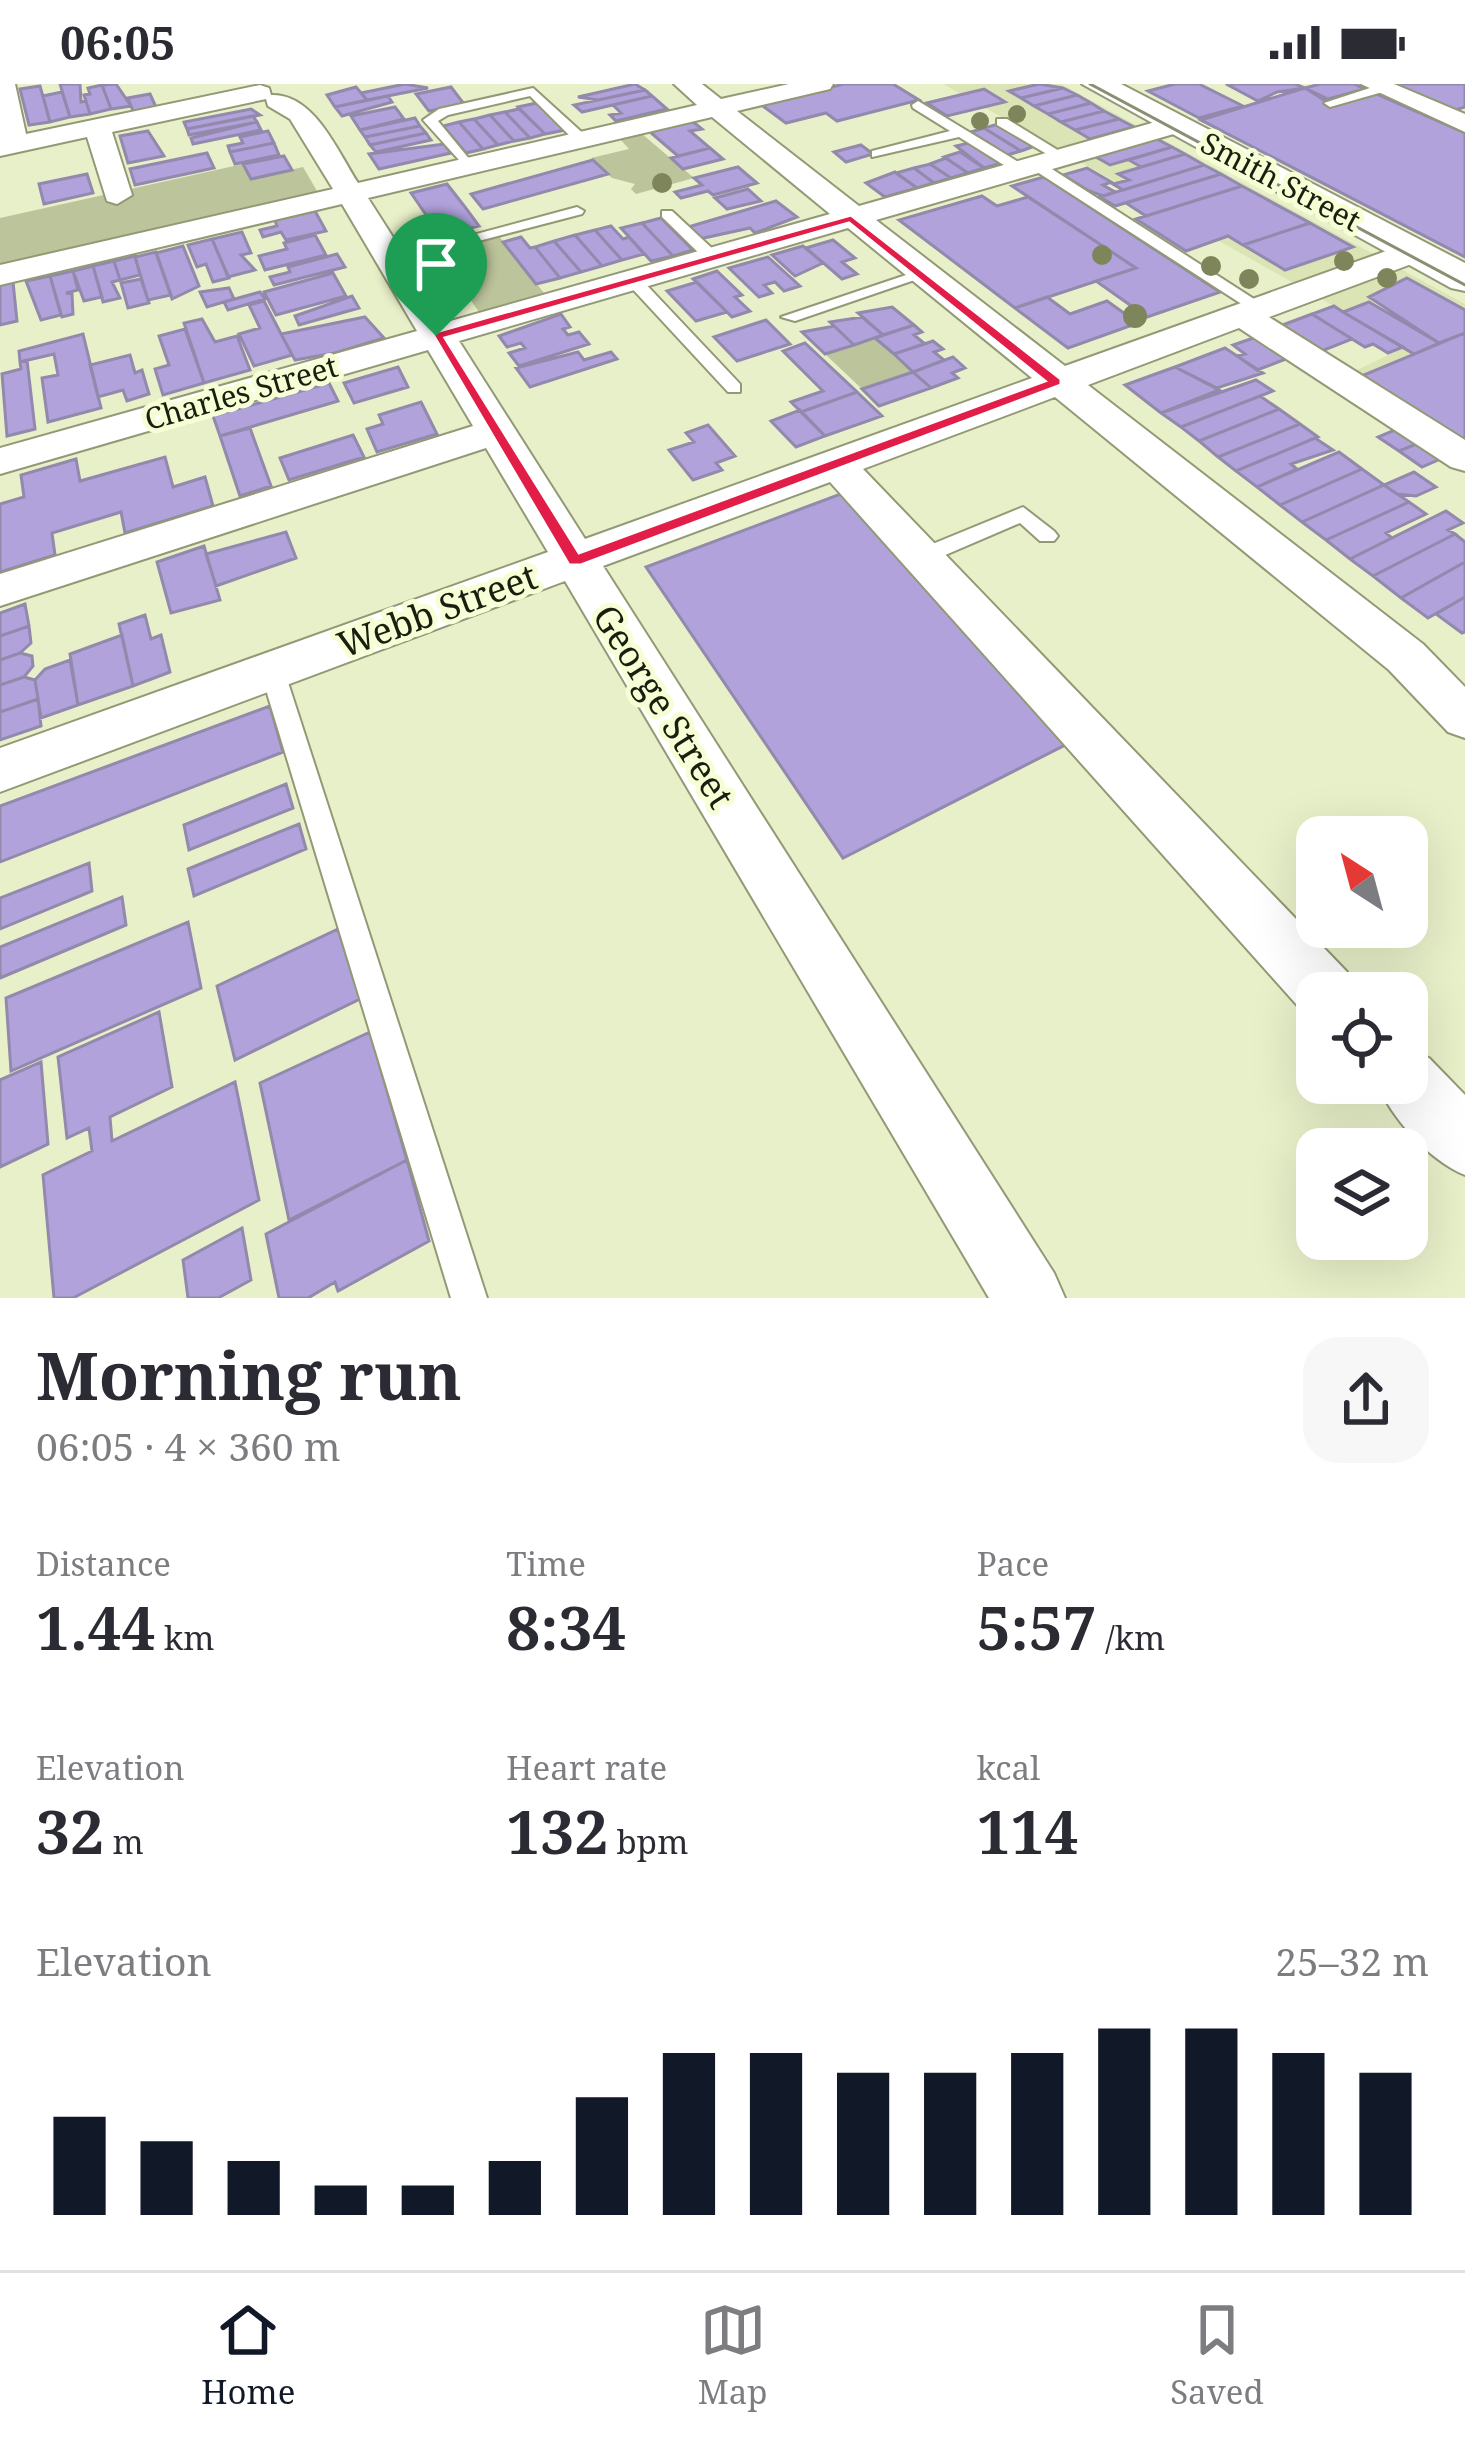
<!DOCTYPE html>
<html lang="en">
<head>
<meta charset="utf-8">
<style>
	body { margin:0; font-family:"Noto Serif",serif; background:#f7f7f7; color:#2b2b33; height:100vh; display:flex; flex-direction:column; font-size:45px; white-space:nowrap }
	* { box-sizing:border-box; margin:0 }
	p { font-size:39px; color:#7c7c81 }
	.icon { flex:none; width:66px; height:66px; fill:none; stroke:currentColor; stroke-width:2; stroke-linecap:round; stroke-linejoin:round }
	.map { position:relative; height:1214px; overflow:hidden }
	.sheet { display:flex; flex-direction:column; background:#fff; flex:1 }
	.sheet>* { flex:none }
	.needle { width:78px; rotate:324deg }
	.fabs { position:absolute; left:1296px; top:732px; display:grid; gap:24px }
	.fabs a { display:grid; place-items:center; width:132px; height:132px; border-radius:24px; background:#fff; box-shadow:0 12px 48px #0002; font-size:60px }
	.pin { position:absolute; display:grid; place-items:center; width:102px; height:102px; color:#fff; margin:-123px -51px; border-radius:50% 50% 50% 0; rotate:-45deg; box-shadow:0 0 12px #0007 }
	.pin .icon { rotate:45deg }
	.round { display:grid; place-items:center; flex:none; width:126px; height:126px; border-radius:36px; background:#f7f7f7 }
	.head { display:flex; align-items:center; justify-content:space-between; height:204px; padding:0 36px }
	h1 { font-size:66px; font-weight:700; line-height:90px }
	.metrics { display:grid; grid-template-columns:repeat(3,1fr); gap:18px; height:204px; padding:12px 36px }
	.metrics div { display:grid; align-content:center }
	.metrics b { font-size:60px; font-weight:700 }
	.metrics small { font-size:33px; font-weight:400 }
	.metrics p { font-size:33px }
	.chart { height:336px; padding:24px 36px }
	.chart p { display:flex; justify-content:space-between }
	.chart svg { width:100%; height:216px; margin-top:12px; stroke:#111827; stroke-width:6 }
	.status { display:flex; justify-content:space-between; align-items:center; height:84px; padding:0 60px; background:#fff; direction:ltr }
	.status svg { height:33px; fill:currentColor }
	.tabs { display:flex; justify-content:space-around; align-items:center; height:168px; border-top:3px solid #e1e1e2; background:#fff; font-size:33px; color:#7c7c81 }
	.tabs a { display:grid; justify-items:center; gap:6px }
	.tabs .current { color:#111827 }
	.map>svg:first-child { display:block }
	.built { fill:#dbe4b5 }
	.green { fill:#bcc49b }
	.building { fill:#b1a2dc; stroke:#9289ac; stroke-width:3 }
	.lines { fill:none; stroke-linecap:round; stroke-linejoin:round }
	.service-casing { stroke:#939975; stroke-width:4 }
	.minor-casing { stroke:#939975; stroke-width:4 }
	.tertiary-casing { stroke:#939975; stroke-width:4 }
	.service { fill:#fff; fill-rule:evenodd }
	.minor { fill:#fff; fill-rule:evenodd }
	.tertiary { fill:#fff; fill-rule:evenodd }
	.tram { stroke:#8a8f73; stroke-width:3 }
	.tree { fill:#7f855a }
	.route { fill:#e11d48; stroke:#fff; stroke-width:3; fill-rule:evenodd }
	.labels { text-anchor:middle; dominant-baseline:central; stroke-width:10; stroke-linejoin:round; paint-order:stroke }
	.far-street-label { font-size:30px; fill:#1b1e0f; stroke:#f6fed6 }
	.street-label { font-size:36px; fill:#1b1e0f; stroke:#f6fed6 }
</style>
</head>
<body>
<div class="status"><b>06:05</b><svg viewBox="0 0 49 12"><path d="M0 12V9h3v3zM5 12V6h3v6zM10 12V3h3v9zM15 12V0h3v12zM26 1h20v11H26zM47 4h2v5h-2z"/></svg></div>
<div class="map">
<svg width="1465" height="1214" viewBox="0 0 1465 1214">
	<rect width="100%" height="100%" fill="#e8f0c9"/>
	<!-- built -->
	<path class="built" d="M943,0H1061L1465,220V365L1348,290L1406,263Z"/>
	<!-- green -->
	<path class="green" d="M642,50L694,94L636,110L631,105L635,100L612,94L591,74L629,65L620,55Z
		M243,80L251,95L303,83L317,107L0,181V134Z
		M499,152L544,209L479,228L437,168Z
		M875,254L913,288L862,305L825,270Z"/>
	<!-- building -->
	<path class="building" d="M60,0H80L81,18L86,17L90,30L70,33Z
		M116,0L131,22L111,25L102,1Z
		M405,0L428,4L367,16L361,9Z
		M635,0L645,6L598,16L578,13Z
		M844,0H893L919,16L837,37L826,29L786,39L760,20Z
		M1039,0L1063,4L1021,14L1009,7Z
		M1175,0H1199L1243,22L1199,34L1148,7Z
		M1226,0H1295L1305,4L1277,8L1258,17Z
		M1320,0H1354L1365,5L1328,15L1305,4Z
		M1390,0H1465V23L1452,27Z
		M102,1L111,25L90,30L84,11L90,10L88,4Z
		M40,2L50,38L29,41L20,5Z
		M356,3L367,16L335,23L327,11Z
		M451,3L464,20L429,27L416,10Z
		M1063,4L1077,11L1034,22L1021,14Z
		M1305,4L1332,21L1374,9L1465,49V173L1201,36Z
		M984,5L1005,18L947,32L927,19Z
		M645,6L652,12L582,28L574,21Z
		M62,8L70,33L50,38L43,12Z
		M150,10L156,23L133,27L128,14Z
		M1077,11L1091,19L1048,30L1034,22Z
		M388,12L392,18L342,32L335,23Z
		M652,12L667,25L616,37L610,31L621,29L613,21Z
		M537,19L565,46L545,50L518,23Z
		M1091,19L1104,27L1061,38L1048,30Z
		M395,23L404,35L360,46L351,32Z
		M251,25L260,31L187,45L184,38Z
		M519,25L545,50L530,54L505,28Z
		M1104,27L1119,35L1075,46L1061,38Z
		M505,28L530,54L514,57L490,31Z
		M490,31L514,57L498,61L474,35Z
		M253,32L257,38L189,51L187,45Z
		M415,34L420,42L365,53L360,46Z
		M474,35L498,61L483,65L459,38Z
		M1119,35L1134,43L1090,55L1075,46Z
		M692,37L702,45L690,47L710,64L678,72L650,48Z
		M257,38L261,46L193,60L191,54Z
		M459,38L483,65L466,69L443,42Z
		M998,40L1035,62L1021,67L984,44Z
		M420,42L426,49L370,61L365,53Z
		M984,44L1021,67L1007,71L971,48Z
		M148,47L164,72L128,79L120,52Z
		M268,47L274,59L230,68L228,62L243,59L240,53Z
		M426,49L431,56L376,68L370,61Z
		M1155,54L1172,63L1110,81L1094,72Z
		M274,59L279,71L235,80L230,68Z
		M969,59L1002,79L984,84L956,62Z
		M444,60L451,69L379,85L369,70Z
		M861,61L873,70L846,78L834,68Z
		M1172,63L1185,70L1141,83L1129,76Z
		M710,64L723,75L683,85L671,74Z
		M960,68L984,84L968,89L944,73Z
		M207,69L214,84L135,101L130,85Z
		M1185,70L1204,81L1123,106L1113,100L1129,96L1118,90Z
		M284,72L292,86L251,95L243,80Z
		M946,74L968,89L951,94L930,80Z
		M593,76L608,90L483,125L471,110Z
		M930,80L951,94L934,99L914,84Z
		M1204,81L1221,90L1115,122L1100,113Z
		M738,83L757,99L713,111L708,107L681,114L675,108L702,101L694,94Z
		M914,84L934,99L917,104L896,89Z
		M1087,84L1111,98L1103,101L1115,108L1103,112L1089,107L1063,91Z
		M895,88L917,104L885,113L866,99Z
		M87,90L93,109L44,120L39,100Z
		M1221,90L1242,102L1146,132L1126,119Z
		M1044,93L1220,208L1147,233L1096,197L1136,184L1012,102Z
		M447,100L465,123L479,142L440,151L411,109Z
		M1242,102L1310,139L1243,161L1228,152L1186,167L1136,135Z
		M748,105L761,117L727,125L715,114Z
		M982,112L997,122L1028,113L1136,184L1015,224L899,136Z
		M776,117L797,133L755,149L750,144L699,155L688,143Z
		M315,127L326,147L286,156L281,148L263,153L260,146L277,142L275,136Z
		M661,134L693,166L673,172L642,139Z
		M642,139L673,172L651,177L621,144Z
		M1310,139L1353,163L1285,186L1243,161Z
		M611,142L623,155L629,153L644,170L622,176L595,146Z
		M595,146L622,176L602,182L575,151Z
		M242,148L251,169L241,171L255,186L228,193L212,155Z
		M315,151L326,171L265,186L259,172L287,165L284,159Z
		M575,151L602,182L581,188L554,157Z
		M521,153L530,164L535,163L560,194L536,200L503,158Z
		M212,155L229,194L213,198L206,180L197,183L188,161Z
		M833,156L855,174L842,178L857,190L842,195L806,164Z
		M554,157L581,188L560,194L535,163Z
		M183,162L199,202L172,215L156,169Z
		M803,162L823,179L795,192L772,171Z
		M156,168L171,211L148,216L135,173Z
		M337,170L345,183L274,201L270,193L290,188L288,183Z
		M135,172L140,191L120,196L114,177Z
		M768,173L800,202L784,207L775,198L764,201L772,209L759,213L729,184Z
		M114,177L120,196L112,198L120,214L103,218L93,182Z
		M93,182L102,213L84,217L73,187Z
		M73,187L78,206L66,209L72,210L73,230L62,233L50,192Z
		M717,187L742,211L735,213L750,227L732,233L693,195Z
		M333,189L346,212L276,231L264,208Z
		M50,192L61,231L41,236L26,197Z
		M1407,194L1465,226V249L1439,259L1369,213Z
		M141,195L149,219L128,224L121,199Z
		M13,198L17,237L0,241V201Z
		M697,198L727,228L696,237L667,207Z
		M229,204L234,215L207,223L200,208Z
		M260,208L265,215L228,226L224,218Z
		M352,212L359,224L299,241L295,232Z
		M1047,213L1070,230L1107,217L1138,239L1068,264L1015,224Z
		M264,217L292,271L254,282L239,250L260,244L249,221Z
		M1369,218L1381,225L1439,259L1414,270L1343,228Z
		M1334,222L1343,228L1403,263L1388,269L1373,260L1365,263L1312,230Z
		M892,223L914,241L883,251L858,229Z
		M561,230L570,243L563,245L568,251L579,248L589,260L519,282L509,269L525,264L521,259L507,263L499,252Z
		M1312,230L1352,255L1319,268L1280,242Z
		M365,233L384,254L335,269L295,276L281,250Z
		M862,233L883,251L854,261L830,238Z
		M202,235L215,258L237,252L250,286L204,299L184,239Z
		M766,236L790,260L737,277L714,253Z
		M914,241L922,248L914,251L925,260L894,270L875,254Z
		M834,242L854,261L825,270L802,248Z
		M185,245L204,299L163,311L155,285L169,281L159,252Z
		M1465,249V360L1359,293Z
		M83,250L101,324L48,338L42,294L58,291L54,270L20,278L19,267Z
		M1262,251L1294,272L1257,286L1237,272L1245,270L1233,261Z
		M933,257L943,265L934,268L944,276L913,288L894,270Z
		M805,259L857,308L801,328L791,318L823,307L783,267Z
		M1225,264L1263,289L1217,304L1175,283Z
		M578,268L584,276L611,268L617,275L530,303L516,284Z
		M130,271L135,289L142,286L149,310L127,317L123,306L98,313L90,281Z
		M953,273L965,284L952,289L958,294L931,304L913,288Z
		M27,276L35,345L7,352L2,290L21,285L20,278Z
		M398,283L408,303L354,319L344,299Z
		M1175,283L1219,306L1161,329L1125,301Z
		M913,288L931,304L879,322L862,305Z
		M1256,296L1273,307L1181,343L1161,329Z
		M329,299L338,317L220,352L213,332Z
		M857,308L882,332L825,352L801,328Z
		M1260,312L1279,325L1199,357L1181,343Z
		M421,318L437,350L377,368L367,345L383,340L379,331Z
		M1279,325L1300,340L1218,373L1199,357Z
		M800,326L825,352L796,363L771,337Z
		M1300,340L1318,353L1236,387L1218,373Z
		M708,341L735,372L716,379L722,386L693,396L669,366L694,358L686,349Z
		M1402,343L1424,357L1399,367L1378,353Z
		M250,344L271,402L240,412L220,352Z
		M353,351L364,373L289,396L280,374Z
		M1315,354L1333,366L1291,380L1297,385L1257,403L1236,387Z
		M1424,357L1447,372L1422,383L1399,367Z
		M1339,368L1362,385L1280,421L1257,403Z
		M165,373L173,403L205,393L213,422L125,449L121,428L52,449L55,471L0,488V420L24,413L21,391L76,375L80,397Z
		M1362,385L1384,401L1302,438L1280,421Z
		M1414,388L1436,403L1416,412L1397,410L1384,401Z
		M1384,401L1409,418L1326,456L1302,438Z
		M846,408L1073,657L843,774L646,483Z
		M1409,418L1426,430L1386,449L1392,454L1350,475L1326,456Z
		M1446,427L1463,439L1448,446L1455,450L1373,492L1350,475Z
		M286,448L296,474L216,502L206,470Z
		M1455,450L1465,458V478L1401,514L1373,492Z
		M204,462L220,516L171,529L157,478Z
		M1465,478V513L1428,534L1401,514Z
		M1465,513V548L1462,549L1436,530Z
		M25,520L29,542L0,552V529Z
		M145,531L151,555L161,551L170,588L133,602L119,540Z
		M29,542L31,559L20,569L0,576V552Z
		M122,551L133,602L78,621L70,570Z
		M20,569L32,572L33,582L24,593L0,601V576Z
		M70,576L78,621L41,634L35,596L45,585Z
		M24,593L35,596L38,615L0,628V601Z
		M38,615L41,642L0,656V628Z
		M270,622L283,668L0,778V722Z
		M286,700L293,724L189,766L184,741Z
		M299,740L306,765L194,812L188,785Z
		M89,779L92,807L0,845V814Z
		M122,813L126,841L0,894V863Z
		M188,838L201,904L11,987L6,914Z
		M338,845L360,915L235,976L217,902Z
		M159,928L172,1003L110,1033L112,1057L235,998L259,1116L73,1214H54L43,1091L92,1067L89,1044L67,1054L58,973Z
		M370,948L407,1076L289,1136L260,999Z
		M41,978L48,1060L0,1083V996Z
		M407,1076L429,1157L338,1207L335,1198L308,1214H279L266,1150Z
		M242,1144L251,1196L218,1214H188L183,1176Z"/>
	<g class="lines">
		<defs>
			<path id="service" d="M1382,0L1388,4L1386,7L1330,23L1324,19Z
				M533,4L587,53V59H577L530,12L448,31L438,37L475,82L468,86L423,36L439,25Z
				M918,17L1025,82L1027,85L1015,88L959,53L872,73V67L950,47L913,24L912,21Z
				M997,35H1007L1069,73L1057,76L997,41Z
				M1031,78H1041L1268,224L1254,228L1031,84Z
				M577,123L584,127L582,130L391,180L383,175Z
				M662,127H672L718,170V176H706L662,133Z
				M915,188L929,191L795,237L781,233Z
				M627,193H639L740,300V308H728L627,199Z
				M1023,423L1054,447L1058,452L1054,457H1040L1020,439L929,478H913L910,473L913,468Z
				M272,577L280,579L284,586L487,1214H451L260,586L264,579Z"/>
			<path id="minor" d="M0,0H15L26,50L260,1L269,4L271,11C314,9 338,68 358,99L697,21L674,0H702L721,15L789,0H833L830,5L737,27L859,122L1166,35H1184L1188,41L1184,47L876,136L1065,282L1403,161H1425L1430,168L1425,175L1269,233L1465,356V387L1451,383L1239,244L1088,301L1423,560L1465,603V654L1448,648L1389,586L1055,313L863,385L1347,888L1356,909H1317V935L1305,930L830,398L603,482L1054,1189L1065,1214H989L565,497L0,708V664L548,468L486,364L0,522V490L473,342L428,266L0,390V364L417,247L342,120L0,201V181L333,105L290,35L268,22L266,15L112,48L132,111L117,120L107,117L87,53L0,72ZM712,33L830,130L447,238L368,114ZM848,144L1032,294L585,455L459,257Z
				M1361,0H1394L1465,30V48Z
				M1407,965L1429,974L1465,1011V1091C1429,1076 1392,1035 1377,999H1407Z"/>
			<path id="tertiary" d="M1082,0H1121L1465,179V207L1451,204Z"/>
		</defs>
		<!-- service casing -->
		<use href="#service" class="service-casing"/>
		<!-- minor casing -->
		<use href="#minor" class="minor-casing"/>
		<!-- tertiary casing -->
		<use href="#tertiary" class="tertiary-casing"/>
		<!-- service -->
		<use href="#service" class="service"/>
		<!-- minor -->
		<use href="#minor" class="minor"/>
		<!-- tertiary -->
		<use href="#tertiary" class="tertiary"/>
		<!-- tram -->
		<path class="tram" d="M1090,0L1465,201"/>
	</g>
	<!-- trees -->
	<g class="tree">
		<circle cx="1017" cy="30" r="9"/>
		<circle cx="980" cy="37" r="9"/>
		<circle cx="662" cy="99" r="10"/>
		<circle cx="1102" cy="171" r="10"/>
		<circle cx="1344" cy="177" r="10"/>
		<circle cx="1211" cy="182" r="10"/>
		<circle cx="1387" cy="194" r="10"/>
		<circle cx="1249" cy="195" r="10"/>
		<circle cx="1135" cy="232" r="12"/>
	</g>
	<!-- route -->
	<path class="route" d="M851,131L1061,295V301L581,481H569L432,249ZM849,139L1045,297L579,469L445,254Z"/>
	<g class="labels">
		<!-- far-street labels -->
		<g class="far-street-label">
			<text transform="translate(1281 97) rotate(28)">Smith Street</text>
			<text transform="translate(241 308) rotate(-16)">Charles Street</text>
		</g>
		<!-- street labels -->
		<g class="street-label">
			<text transform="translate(437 526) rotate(-20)">Webb Street</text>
			<text transform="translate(664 622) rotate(58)">George Street</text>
		</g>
	</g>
</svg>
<div class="fabs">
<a><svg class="needle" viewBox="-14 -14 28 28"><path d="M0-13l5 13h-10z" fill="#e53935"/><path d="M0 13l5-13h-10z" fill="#7c7c81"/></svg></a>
<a><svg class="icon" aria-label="locate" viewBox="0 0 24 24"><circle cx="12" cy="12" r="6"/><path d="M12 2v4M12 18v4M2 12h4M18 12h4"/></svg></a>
<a><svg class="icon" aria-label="layers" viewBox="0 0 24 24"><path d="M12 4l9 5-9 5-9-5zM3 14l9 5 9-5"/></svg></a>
</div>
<div class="pin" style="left:436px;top:252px;background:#1e9e55"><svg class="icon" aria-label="arrive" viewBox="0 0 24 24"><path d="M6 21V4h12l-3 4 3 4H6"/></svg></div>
</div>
<section class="sheet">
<div class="head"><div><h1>Morning run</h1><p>06:05 · 4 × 360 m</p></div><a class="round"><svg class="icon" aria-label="share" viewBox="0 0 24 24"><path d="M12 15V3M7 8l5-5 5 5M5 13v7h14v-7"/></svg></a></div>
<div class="metrics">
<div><p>Distance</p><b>1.44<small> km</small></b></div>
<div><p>Time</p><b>8:34</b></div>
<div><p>Pace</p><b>5:57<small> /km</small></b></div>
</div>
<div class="metrics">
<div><p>Elevation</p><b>32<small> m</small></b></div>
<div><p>Heart rate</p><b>132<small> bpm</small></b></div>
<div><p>kcal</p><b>114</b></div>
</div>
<div class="chart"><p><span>Elevation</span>25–32 m</p>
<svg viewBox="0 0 160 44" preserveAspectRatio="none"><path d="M5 44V24M15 44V29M25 44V33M35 44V38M45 44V38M55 44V33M65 44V20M75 44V11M85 44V11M95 44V15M105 44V15M115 44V11M125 44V6M135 44V6M145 44V11M155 44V15"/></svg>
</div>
</section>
<nav class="tabs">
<a class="current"><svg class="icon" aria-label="home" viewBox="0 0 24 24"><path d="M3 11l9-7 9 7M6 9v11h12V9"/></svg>Home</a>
<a><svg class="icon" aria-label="map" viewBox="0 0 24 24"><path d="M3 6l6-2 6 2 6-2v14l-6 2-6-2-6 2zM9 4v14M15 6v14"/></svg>Map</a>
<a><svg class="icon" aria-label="saved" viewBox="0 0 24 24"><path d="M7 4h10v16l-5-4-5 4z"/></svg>Saved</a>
</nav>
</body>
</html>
